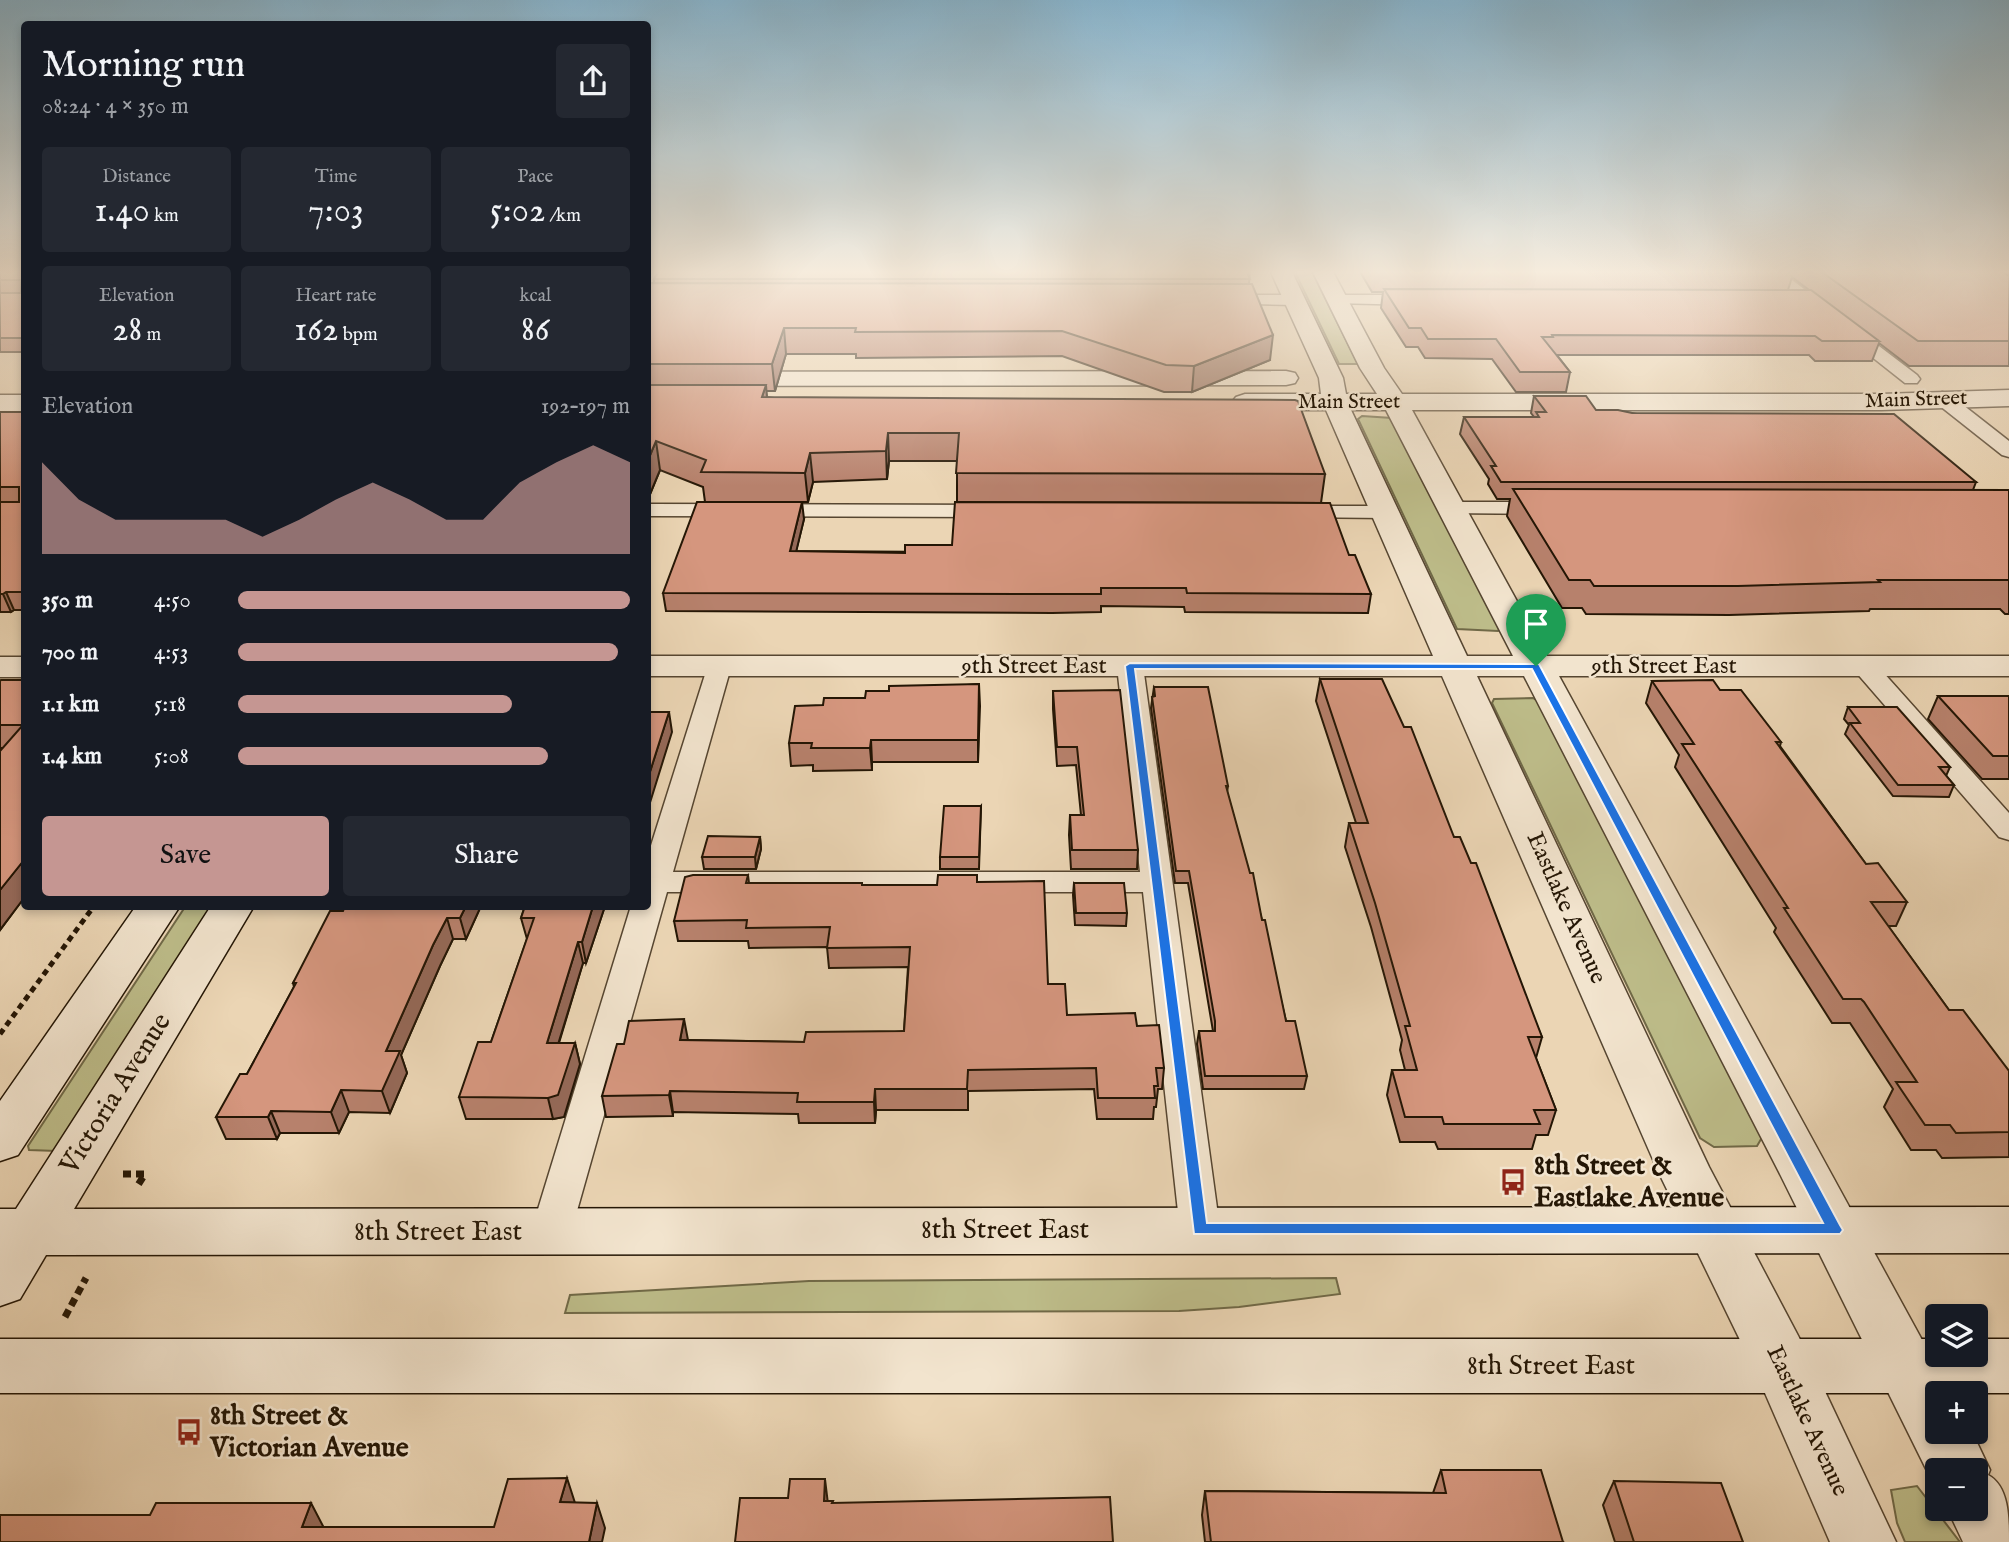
<!DOCTYPE html>
<html lang="en">
<head>
<meta charset="utf-8">
<style>
	body { margin:0; font-family:"IM FELL English",serif; background:#242831; color:#f1f3f6; height:100vh; display:flex; flex-direction:column; font-size:26px; white-space:nowrap }
	* { box-sizing:border-box; margin:0 }
	p { font-size:23px; color:#9ea1a6 }
	.icon { flex:none; width:38px; height:38px; fill:none; stroke:currentColor; stroke-width:2; stroke-linecap:round; stroke-linejoin:round }
	.map { position:relative; flex:1; overflow:hidden }
	.sheet { position:absolute; left:21px; top:21px; width:630px; height:889px; display:flex; flex-direction:column; background:#171b24; border-radius:7px; box-shadow:0 4px 10px #0003 }
	.sheet>* { flex:none }
	.fabs { position:absolute; left:1925px; top:1304px; display:grid; gap:14px }
	.fabs a { display:grid; place-items:center; width:63px; height:63px; border-radius:7px; background:#171b24; box-shadow:0 4px 10px #0003; font-size:35px }
	.pin { position:absolute; display:grid; place-items:center; width:60px; height:60px; color:#fff; margin:-72px -30px; border-radius:50% 50% 50% 0; rotate:-45deg; box-shadow:0 0 7px #0007 }
	.pin .icon { rotate:45deg }
	.round { display:grid; place-items:center; flex:none; width:74px; height:74px; border-radius:7px; background:#242831 }
	.summary { display:flex; align-items:center; justify-content:space-between; height:119px; padding:0 21px }
	h1 { font-size:38px; font-weight:600; line-height:52px }
	.stats { display:grid; grid-template-columns:repeat(3,1fr); gap:10px; height:119px; padding:7px 21px }
	.stats div { display:grid; align-content:center; border-radius:7px; background:#242831; text-align:center }
	.stats b { font-size:35px; font-weight:600 }
	.stats small { font-size:19px; font-weight:400 }
	.stats p { font-size:19px }
	.chart { height:196px; padding:14px 21px }
	.chart p { display:flex; justify-content:space-between }
	.chart svg { width:100%; height:126px; margin-top:7px; fill:#c59692; opacity:.7 }
	.action { display:flex; gap:14px; margin-top:auto; padding:14px 21px }
	.action a { flex:1; height:80px; border-radius:7px; background:#c59692; color:#111; font-size:28px; font-weight:600; line-height:80px; text-align:center }
	.action a+a { background:#242831; color:#f1f3f6 }
	ul { padding:0 21px; list-style:none; font-size:23px }
	li { display:grid; grid-template-columns:112px 84px 1fr; align-items:center; height:52px }
	li i { height:18px; border-radius:9px; background:#c59692 }
	.map>svg:first-child { display:block }
	.green { fill:#bdbc89; stroke:#706947; stroke-width:2 }
	.lines { fill:none; stroke-linecap:round; stroke-linejoin:round }
	.lane-casing { stroke:#564631; stroke-width:3 }
	.street-casing { stroke:#564631; stroke-width:3 }
	.secondary-casing { stroke:#241605; stroke-width:3 }
	.path-far2 { stroke:#241605; stroke-width:2.5; stroke-dasharray:3.5 2; stroke-linecap:butt }
	.path-far1 { stroke:#241605; stroke-width:5; stroke-dasharray:6 4.5; stroke-linecap:butt }
	.path { stroke:#241605; stroke-width:7; stroke-dasharray:8 5; stroke-linecap:butt }
	.lane { fill:#f2e4ce; fill-rule:evenodd }
	.street { fill:#f2e4ce; fill-rule:evenodd }
	.secondary { fill:#f2e4ce; fill-rule:evenodd }
	.wall { fill:#b7816c; stroke:#241605; stroke-width:2; fill-rule:evenodd }
	.shaded-wall { fill:#956958; stroke:#241605; stroke-width:2 }
	.building { fill:#d5967e; stroke:#241605; stroke-width:2 }
	.route { fill:#1a73e8; stroke:#fff; stroke-width:2; fill-rule:evenodd }
	.labels { text-anchor:middle; dominant-baseline:central; stroke-width:5; stroke-linejoin:round; paint-order:stroke }
	.far-street-label { font-size:21px; fill:#241605; stroke:#f2e4ce }
	.street-label { font-size:24px; fill:#241605; stroke:#f2e4ce }
	.near-street-label { font-size:28px; fill:#241605; stroke:#f2e4ce }
	.near-poi-label { font-size:28px; font-weight:bold; fill:#241605; stroke:#f2e4ce; text-anchor:start }
</style>
</head>
<body>
<div class="map">
<svg width="2009" height="1542" viewBox="0 0 2009 1542">
	<rect width="100%" height="100%" fill="#ebd5b4"/>
	<filter id="stains"><feTurbulence type="fractalNoise" baseFrequency=".00286" numOctaves="4"/><feColorMatrix values="0 0 0 0 .2 0 0 0 0 .09 0 0 0 0 .02 0 0 0 .5 -.17"/></filter>
	<radialGradient id="worn" r=".72"><stop offset=".6" stop-color="#630" stop-opacity="0"/><stop offset="1" stop-color="#630" stop-opacity=".3"/></radialGradient>
	<!-- green -->
	<path class="green" d="M1294,270H1311L1358,364H1339Z
		M1362,416L1392,418L1501,626L1498,631L1457,629L1358,419Z
		M1533,698L1539,702L1764,1134L1757,1146L1714,1147L1700,1138L1492,703L1494,699Z
		M185,907H217L57,1151L29,1150L28,1146Z
		M1336,1278L1340,1294L1239,1307L1179,1311L565,1313L570,1295L809,1281Z
		M1917,1486L1960,1542H1905L1897,1523L1891,1490Z"/>
	<g class="lines">
		<defs>
			<path id="lane" d="M1762,270H1779L1917,375L1920,379L1917,383H1905Z
				M1221,295H1294L1302,300L1294,305L1215,303L1213,300L1215,297Z
				M1338,295H1419L1427,300L1419,305L1332,303L1330,300L1332,297Z
				M1942,392L1949,394L2009,441V457L2002,455L1935,402L1933,398Z
				M1450,502H1548L1556,503L1559,508L1556,513L1548,514L1442,513L1439,508L1442,503Z
				M648,504L992,505L1000,506L1003,511L1000,516L992,517L648,516Z
				M1295,506H1387L1395,507L1398,512L1395,517L1387,518L1287,517L1284,512L1287,507Z
				M1130,658L1139,661L1143,666L1220,1230L1214,1242L1200,1247L1186,1242L1180,1230L1143,892H667L571,1232L565,1244L551,1249L537,1244L531,1232L631,906H648V855L709,662L718,659L727,662L731,667L673,872H1140L1117,666L1121,661Z
				M1864,658L1873,661L2009,813V840L1999,837L1855,671L1851,666L1855,661Z"/>
			<path id="street" d="M1270,270H1291L1343,378L1346,394H1377L1360,368L1312,270H1332L1384,368L1402,394H1881L2009,390V406L1881,410H1412L1547,656H2009V676H1559L1951,1393H1937V1432H1972L1990,1470L1988,1475C2009,1486 2009,1518 2009,1542H1963L1947,1508H1976V1470H1937V1491L1779,1172L1524,676H1477L1709,1167L1804,1347L1896,1542H1830L1758,1377L1658,1171L1442,676H648V656H1433L1326,410H1245L1236,407L1232,402L1236,397L1245,394H1321L1319,378ZM1351,410H1386L1513,656H1467Z
				M1286,371L1295,373L1298,378L1295,383L1286,385L648,386V372Z
				M0,395H24V411H0Z
				M0,657H24V677H0Z"/>
			<path id="secondary" d="M136,906H180L18,1155L0,1161V1101Z
				M211,906H254L74,1209L2009,1207V1253L46,1255L20,1299L0,1306V1209H16Z
				M0,1339H1937V1354H1976V1339H2009V1393H0Z"/>
		</defs>
		<!-- lane casing -->
		<use href="#lane" class="lane-casing"/>
		<!-- street casing -->
		<use href="#street" class="street-casing"/>
		<!-- secondary casing -->
		<use href="#secondary" class="secondary-casing"/>
		<!-- path-far2 -->
		<path class="path-far2" d="M648,279L653,270"/>
		<!-- path-far1 -->
		<path class="path-far1" d="M0,1034L94,906"/>
		<!-- path -->
		<path class="path" d="M123,1174H145L138,1185
			M65,1317L86,1278"/>
		<!-- lane -->
		<use href="#lane" class="lane"/>
		<!-- street -->
		<use href="#street" class="street"/>
		<!-- secondary -->
		<use href="#secondary" class="secondary"/>
	</g>
	<!-- wall -->
	<path class="wall" d="M0,270H24V352H0Z
		M1250,270L1249,284L1270,360L1192,392H1164L1062,356L856,358V354H786L775,391H766L767,397L1325,474L1321,503L957,502V461H889L887,479L813,482L808,502H705L703,487L660,470L648,499V283H654V279Z
		M1359,270H2009V366H1909L1879,343L1872,361H1815L1809,355H1557L1570,372L1566,392H1516L1492,359L1425,358L1418,347H1406L1381,308L1383,292H1372ZM1792,277L1809,290H1788Z
		M1534,396L1596,410L1632,413L1976,482L1973,490H2009V614H2005L2000,609H1870L1869,611L1729,615L1586,614L1582,608H1562L1507,516L1510,499H1497L1488,484L1489,479L1460,434L1464,417H1534L1531,413Z
		M0,412H24V610H14L11,612H0Z
		M804,519L796,551L1349,555L1371,594L1368,613L1185,612L1184,607L1101,606V612L1052,613L666,611L663,593Z
		M1320,679L1454,837L1542,1037L1536,1058L1556,1110L1548,1135H1536L1532,1149H1438L1435,1142H1400L1387,1095L1392,1070H1405L1400,1050L1402,1040L1371,927L1345,847L1349,823H1356L1316,701Z
		M24,680V898L0,930V751L2,748H0V681Z
		M1652,681L1720,690L1781,742L1780,746L1866,864L1907,902L1896,926H1888L1949,1010L2009,1071V1157L1942,1158L1936,1150H1911L1884,1107L1893,1089L1850,1023H1832L1774,932L1776,928L1675,767L1679,755L1646,703Z
		M979,684L978,762H872V770L813,771V765L791,766L789,743L823,705L865,698L889,691Z
		M1154,687L1228,786L1227,792L1262,920L1286,1021L1307,1076L1304,1089H1203L1197,1044L1199,1031H1213L1188,883H1175L1151,708Z
		M1053,691L1138,850L1137,869H1071L1069,835L1070,815H1081L1076,765L1057,766L1053,709Z
		M1938,696H2009V779H1982L1928,719Z
		M1848,707L1950,767L1946,776L1954,785L1949,797L1893,796L1845,734L1849,725L1844,719Z
		M981,806L979,869H940V857Z
		M760,837L761,849L756,869H704L702,857Z
		M748,875L749,883L862,885H937L977,882L1048,984L1067,1015L1137,1026L1164,1068L1162,1089H1158L1156,1107H1154L1153,1119H1097L1094,1089L968,1091V1110H876L875,1123H799L798,1114L673,1112V1116L606,1117L602,1096L688,1040L804,1042L904,1031L908,967L829,968L827,947L749,948L748,941H678L674,921Z
		M1074,883L1127,913L1126,926L1075,925L1073,895Z
		M345,906H481L466,939H453L440,966L401,1055L407,1073L390,1113L349,1112L339,1133H280L277,1139H226L216,1117L247,1074L294,987L293,983Z
		M525,906H605L586,963H583L559,1043H575L580,1064L564,1117L553,1119H466L459,1097L491,1042L527,939L521,918Z
		M1441,1470L1563,1542H1205L1202,1515L1205,1491L1433,1493Z
		M1614,1481L1743,1542H1615L1603,1505Z"/>
	<!-- shaded-wall -->
	<path class="shaded-wall" d="M784,328L786,354L775,391L772,364Z
		M1273,335L1270,360L1192,392L1194,366Z
		M766,385L768,412L762,397Z
		M888,433L889,461L887,479L886,451Z
		M656,441L660,470L648,499V460Z
		M810,453L813,482L808,502L805,473Z
		M802,502L804,519L792,569L790,551Z
		M6,592L14,610L11,612L3,594Z
		M979,684L980,706L978,762V740Z
		M669,712L672,732L648,809V778Z
		M871,740L872,762V770L870,748Z
		M760,837L761,849L756,869L755,857Z
		M24,860V898L0,930V890Z
		M466,906H481L466,939L460,918Z
		M593,906H605L586,963L582,942Z
		M447,918L453,939L440,966L401,1055L407,1073L390,1113L382,1091L386,1051L433,945Z
		M578,942L583,963L552,1064L547,1043Z
		M684,1019L688,1040H680Z
		M575,1043L580,1064L564,1117L553,1119L548,1098Z
		M875,1089L876,1110L875,1123L874,1102Z
		M341,1090L349,1112L339,1133L331,1112Z
		M670,1091L673,1112V1116L669,1095Z
		M271,1111L280,1133L277,1139L268,1117Z
		M567,1478L575,1503L560,1502Z
		M825,1479L828,1504L824,1501Z
		M311,1503L324,1528L302,1527Z
		M597,1503L605,1528L602,1542H589Z"/>
	<!-- building -->
	<path class="building" d="M0,270H24V338H0V293H21V280H0Z
		M659,270H1246L1250,279H654Z
		M1375,270H1792L1793,271Z
		M1819,270H2000L2009,276V341H1918Z
		M648,283L1252,284L1273,335L1194,366L1166,365L1062,331L855,332L856,328H784L772,364H648Z
		M1384,289L1811,290L1879,341H1822L1815,336L1552,335L1553,337H1542L1570,372H1520L1496,339H1428L1421,328H1409Z
		M648,385H766L762,397L1295,400L1298,401L1325,474L956,473L959,433H888L886,451L810,453L805,473L701,472L706,460L656,441L648,460Z
		M1534,396H1586L1596,410H1618L1632,413L1894,414L1976,482H1501L1491,466H1496L1464,417H1539L1536,412H1546Z
		M0,412H24V592H6L3,594H0V502H19V487H0Z
		M1513,489L2009,490V580H1878L1880,582L1738,586H1594L1590,580H1569Z
		M697,502H802L790,551L905,553V545H952L955,502L1330,503L1349,555H1355L1371,594L1187,593L1186,588H1101V594H1052L663,593Z
		M1320,679H1382L1404,727H1411L1454,837H1460L1471,863H1476L1542,1037H1528L1556,1110H1534L1540,1124H1444L1442,1117H1405L1392,1070H1417L1405,1026H1410L1375,903L1349,823H1368Z
		M1,680H24V860L0,890V751L23,725H0V681Z
		M1713,680L1720,690H1741L1781,742H1776L1866,864L1878,863L1907,902H1871L1949,1010H1963L2009,1071V1132L1956,1133L1950,1125H1925L1896,1082H1917L1864,1002L1861,999H1843L1784,908H1788L1682,744H1694L1652,681Z
		M979,684L978,740H871L870,748H811L812,743H789L795,706L823,705L824,698H865L866,691H889V686Z
		M1154,687H1208L1228,786H1226L1250,873H1253L1262,920H1265L1286,1021H1295L1307,1076H1205L1199,1031H1215V1021L1189,871H1176L1152,697L1155,696Z
		M1120,690L1138,850H1072L1070,815H1084L1077,747H1057L1053,691Z
		M1938,696H2009V756H1993Z
		M1848,707H1897L1950,767H1939L1954,785H1898L1850,723H1860Z
		M648,712H669L648,778Z
		M944,806H981L979,857H940Z
		M708,836L760,837L755,857H702Z
		M693,875H748L746,883H862V885H937L938,875H977V882L1044,881L1048,984H1065L1067,1015L1135,1013L1137,1026L1159,1025L1164,1068H1156L1158,1086H1154L1155,1098H1098L1096,1068L968,1070L967,1089H875L874,1102H797L798,1093L670,1091L669,1095L602,1096L617,1044H624L629,1021L684,1019L680,1040L804,1042L806,1032L904,1031L910,947L827,948L830,927L746,928L747,920L674,921L685,877Z
		M1074,883H1124L1127,913H1076Z
		M345,906H466L460,918H447L433,945L386,1051H400L382,1091L341,1090L331,1112L271,1111L268,1117H216L240,1074H247L296,983H293L330,911H343Z
		M525,906H593L582,942H578L547,1043H575L558,1095L548,1098L459,1097L478,1042H491L534,918H521Z
		M1441,1470H1541L1563,1542H1211L1205,1491L1446,1493Z
		M567,1478L560,1502L597,1503L589,1542H0V1515H150L156,1503H311L302,1527H494L508,1479Z
		M790,1479H825L824,1501H833L832,1503L1110,1497L1113,1542H735L740,1498H788Z
		M1614,1481L1721,1483L1743,1542H1634Z"/>
	<!-- sky -->
	<linearGradient id="sky" x2="0" y2="1"><stop stop-color="#88b6d0"/><stop offset="0.56" stop-color="#f6ecdd"/><stop offset="1" stop-color="#f6ecdd" stop-opacity="0"/></linearGradient>
	<rect width="2009" height="486" fill="url(#sky)"/>
	<!-- route -->
	<path class="route" d="M1130,663L1539,664L1840,1225L1843,1230L1840,1234H1194L1125,666ZM1135,669H1532L1823,1223H1207Z"/>
	<!-- icons -->
	<defs>
		<symbol id="bus-bare" viewBox="-9 -9 18 18"><path d="M-5-6H5V4H4V6H2V4H-2V6H-4V4H-5ZM-3.5-4V0h7V-4ZM-3.5 1.2v1.5H-2V1.2ZM2 1.2v1.5H3.5V1.2Z" fill="#8f2418" stroke="#f2e4ce" stroke-width="2.5" paint-order="stroke"/></symbol>
	</defs>
	<g fill-rule="evenodd">
		<use href="#bus-bare" x="1494" y="1163" width="38" height="38"/>
		<use href="#bus-bare" x="170" y="1413" width="38" height="38"/>
	</g>
	<g class="labels">
		<!-- far-street labels -->
		<g class="far-street-label">
			<text transform="translate(1916 400) rotate(-2)">Main Street</text>
			<text x="1349" y="402">Main Street</text>
		</g>
		<!-- street labels -->
		<g class="street-label">
			<text x="1034" y="666">9th Street East</text>
			<text x="1664" y="666">9th Street East</text>
			<text transform="translate(1566 908) rotate(66)">Eastlake Avenue</text>
			<text transform="translate(1807 1421) rotate(65)">Eastlake Avenue</text>
		</g>
		<!-- near-street labels -->
		<g class="near-street-label">
			<text transform="translate(116 1094) rotate(-58)">Victoria Avenue</text>
			<text x="1005" y="1230">8th Street East</text>
			<text x="438" y="1232">8th Street East</text>
			<text x="1551" y="1366">8th Street East</text>
		</g>
		<!-- near-poi labels -->
		<g class="near-poi-label">
			<text x="1534" y="1166">8th Street &amp;<tspan x="1534" dy="32">Eastlake Avenue</tspan></text>
			<text x="210" y="1416">8th Street &amp;<tspan x="210" dy="32">Victorian Avenue</tspan></text>
		</g>
	</g>
	<rect width="100%" height="100%" filter="url(#stains)"/>
	<rect width="100%" height="100%" fill="url(#worn)"/>
</svg>
<div class="fabs">
<a><svg class="icon" aria-label="layers" viewBox="0 0 24 24"><path d="M12 4l9 5-9 5-9-5zM3 14l9 5 9-5"/></svg></a>
<a>+</a>
<a>−</a>
</div>
<div class="pin" style="left:1536px;top:666px;background:#1e9e55"><svg class="icon" aria-label="arrive" viewBox="0 0 24 24"><path d="M6 21V4h12l-3 4 3 4H6"/></svg></div>
<section class="sheet">
<div class="summary"><div><h1>Morning run</h1><p>08:24 · 4 × 350 m</p></div><a class="round"><svg class="icon" aria-label="share" viewBox="0 0 24 24"><path d="M12 15V3M7 8l5-5 5 5M5 13v7h14v-7"/></svg></a></div>
<div class="stats">
<div><p>Distance</p><b>1.40<small> km</small></b></div>
<div><p>Time</p><b>7:03</b></div>
<div><p>Pace</p><b>5:02<small> /km</small></b></div>
</div>
<div class="stats">
<div><p>Elevation</p><b>28<small> m</small></b></div>
<div><p>Heart rate</p><b>162<small> bpm</small></b></div>
<div><p>kcal</p><b>86</b></div>
</div>
<div class="chart"><p><span>Elevation</span>192–197 m</p>
<svg viewBox="0 0 160 44" preserveAspectRatio="none"><path d="M0 44V12L10 25L20 32L30 32L40 32L50 32L60 38L70 32L80 25L90 19L100 25L110 32L120 32L130 19L140 12L150 6L160 12V44z"/></svg>
</div>
<ul>
<li><b>350 m</b>4:50<i style="width:100%"></i></li>
<li><b>700 m</b>4:53<i style="width:97%"></i></li>
<li><b>1.1 km</b>5:18<i style="width:70%"></i></li>
<li><b>1.4 km</b>5:08<i style="width:79%"></i></li>
</ul>
<div class="action"><a>Save</a><a>Share</a></div>
</section>
</div>
</body>
</html>
